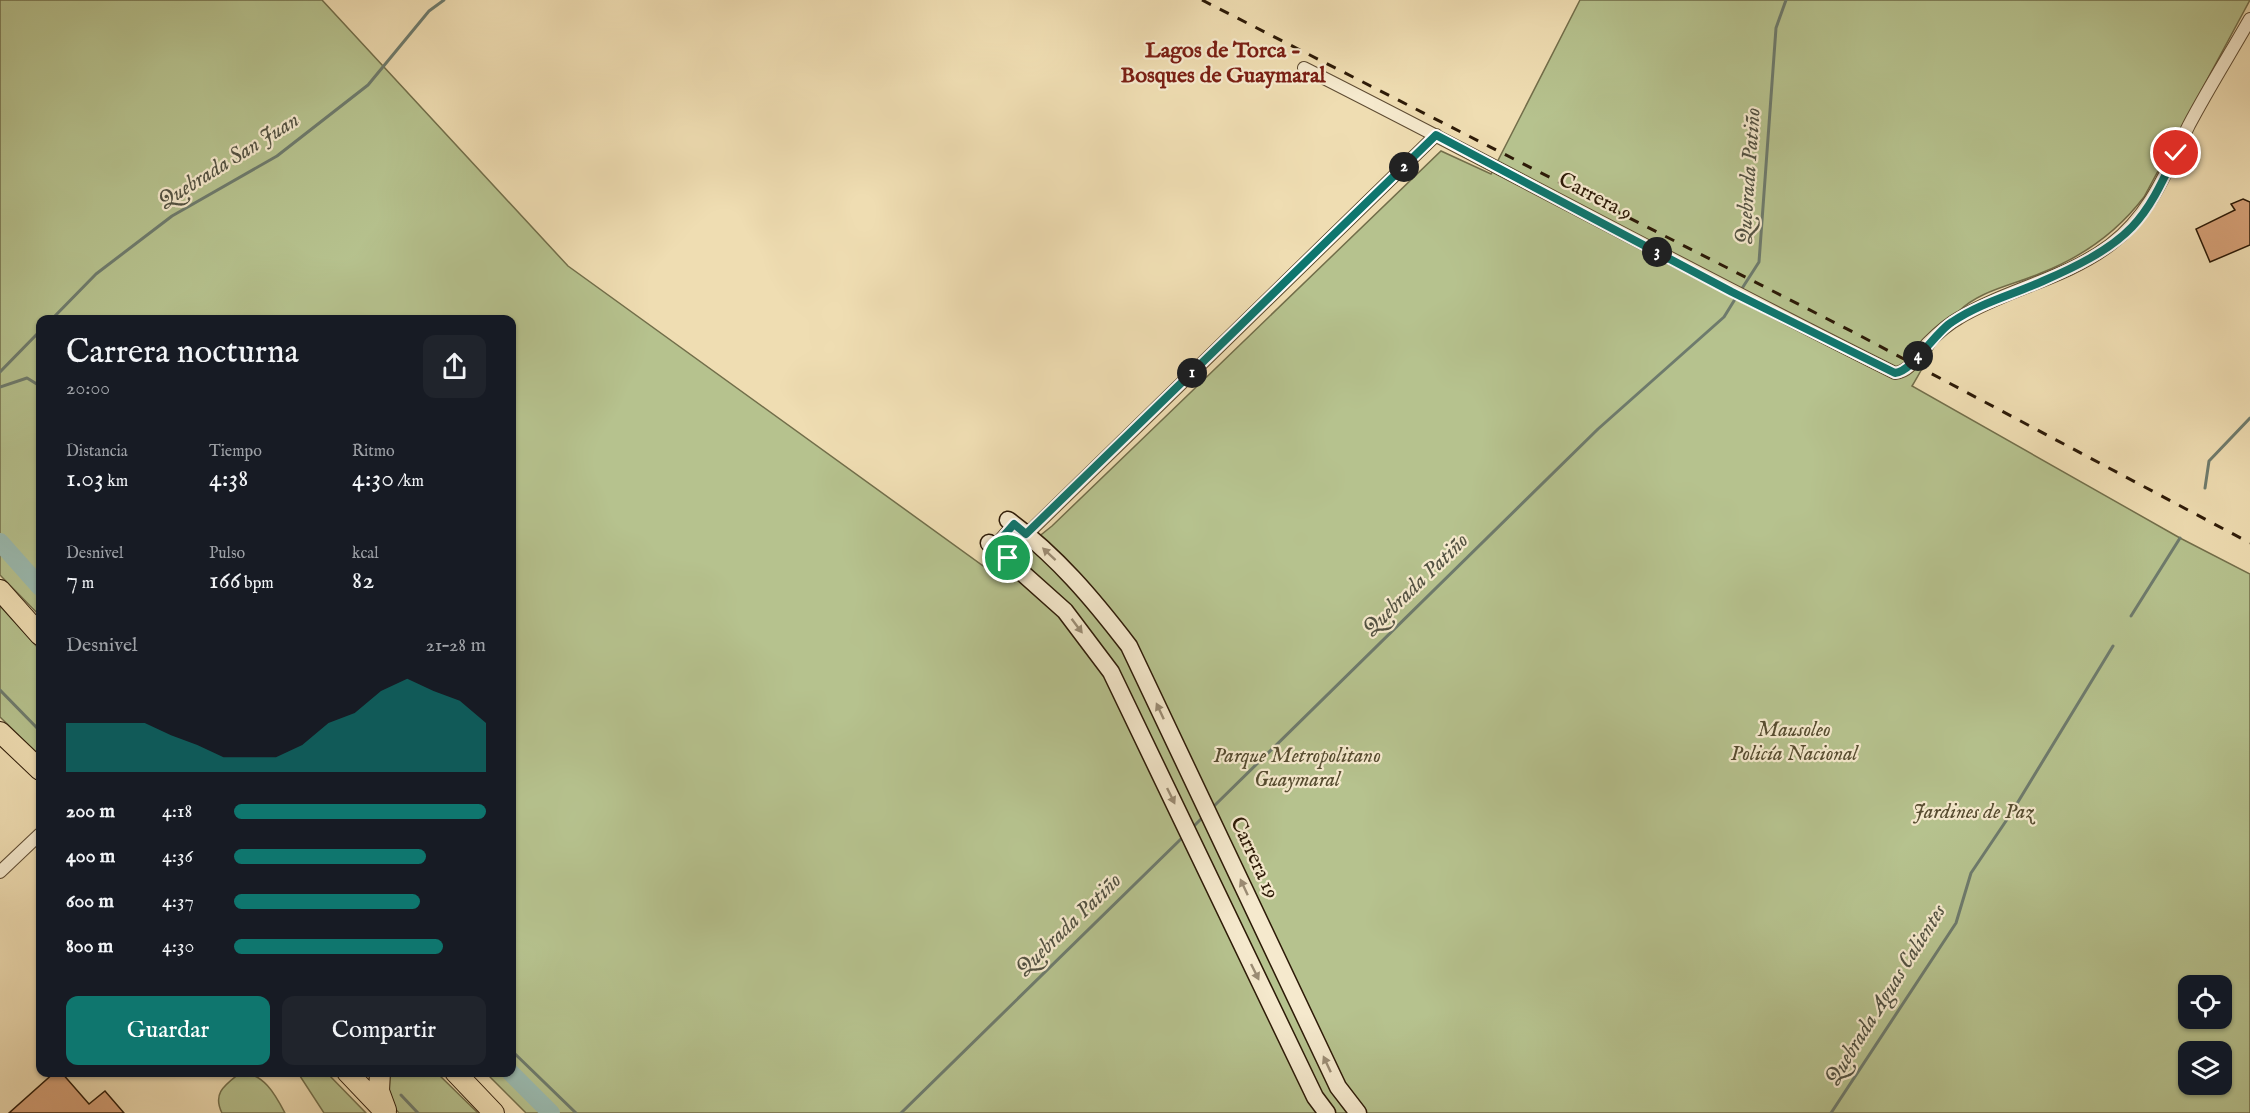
<!DOCTYPE html>
<html lang="es">
<head>
<meta charset="utf-8">
<style>
	body { margin:0; font-family:"IM FELL English",serif; background:#20242c; color:#f1f3f6; height:100vh; display:flex; flex-direction:column; font-size:22px; white-space:nowrap }
	* { box-sizing:border-box; margin:0 }
	p { font-size:20px; color:#9ea1a6 }
	.icon { flex:none; width:33px; height:33px; fill:none; stroke:currentColor; stroke-width:2; stroke-linecap:round; stroke-linejoin:round }
	.map { position:relative; flex:1; overflow:hidden }
	.panel { position:absolute; left:36px; top:315px; width:480px; height:762px; display:flex; flex-direction:column; background:#171b24; border-radius:12px; box-shadow:0 2px 4px #0004 }
	.panel>* { flex:none }
	.controls { position:absolute; left:2178px; top:975px; display:grid; gap:12px }
	.controls a { display:grid; place-items:center; width:54px; height:54px; border-radius:12px; background:#171b24; box-shadow:0 2px 4px #0004; font-size:30px }
	.pin { position:absolute; display:grid; place-items:center; width:51px; height:51px; color:#fff; margin:-26px; border:3px solid #fff; border-radius:50%; box-shadow:0 2px 6px #0007 }
	.km { position:absolute; width:30px; height:30px; margin:-15px; border-radius:50%; background:#222; color:#fff; font-size:16px; line-height:30px; text-align:center }
	.round { display:grid; place-items:center; flex:none; width:63px; height:63px; border-radius:12px; background:#20242c }
	.head { display:flex; align-items:center; justify-content:space-between; height:102px; padding:0 30px }
	h1 { font-size:33px; font-weight:600; line-height:45px }
	.stats { display:grid; grid-template-columns:repeat(3,1fr); gap:9px; height:102px; padding:6px 30px }
	.stats div { display:grid; align-content:center }
	.stats b { font-size:26px; font-weight:600 }
	.stats small { font-size:16px; font-weight:400 }
	.stats p { font-size:16px }
	.chart { height:168px; padding:12px 30px }
	.chart p { display:flex; justify-content:space-between }
	.chart svg { width:100%; height:108px; margin-top:6px; fill:#0f766e; opacity:.7 }
	.cta { display:flex; gap:12px; margin-top:auto; padding:12px 30px }
	.cta a { flex:1; height:69px; border-radius:12px; background:#0f766e; color:#fff; font-size:24px; font-weight:600; line-height:69px; text-align:center }
	.cta a+a { background:#20242c; color:#f1f3f6 }
	ul { padding:0 30px; list-style:none; font-size:20px }
	li { display:grid; grid-template-columns:96px 72px 1fr; align-items:center; height:45px }
	li i { height:15px; border-radius:8px; background:#0f766e }
	.map>svg:first-child { display:block }
	.green { fill:#b6c28e; stroke:#726e4a; stroke-width:1.5; fill-rule:evenodd }
	.lines { fill:none; stroke-linecap:round; stroke-linejoin:round }
	.stream { stroke:#6e7b6d; stroke-width:3 }
	.river { stroke:#9abbb1; stroke-width:18 }
	.building { fill:#d5a077; stroke:#2d1a07; stroke-width:1.5 }
	.minor-casing { stroke:#5e4b32; stroke-width:14 }
	.secondary-casing { stroke:#2d1a07; stroke-width:19 }
	.trunk-casing { stroke:#2d1a07; stroke-width:22 }
	.minor { stroke:#f5e9cd; stroke-width:12 }
	.secondary { stroke:#f5e9cd; stroke-width:16 }
	.trunk { stroke:#efddb2; stroke-width:20 }
	.rail { stroke:#2d1a07; stroke-width:3; stroke-dasharray:10 10; stroke-linecap:butt }
	.oneway { fill:#9b8c74 }
	.route-casing { stroke:#fff; stroke-width:12 }
	.route { stroke:#0f766e; stroke-width:8 }
	.labels { text-anchor:middle; dominant-baseline:central; stroke-width:4.5; stroke-linejoin:round; paint-order:stroke }
	.street-label { font-size:21px; fill:#2d1a07; stroke:#f5e9cd }
	.park-label { font-size:21px; font-style:italic; fill:#564c30; stroke:#f5e9cd }
	.neighbourhood-label { font-size:22px; font-weight:bold; fill:#7a1f14; stroke:#f5e9cd }
	.water-label { font-size:22px; font-style:italic; fill:#535242; stroke:#f5e9cd }
</style>
</head>
<body>
<div class="map">
<svg width="2250" height="1113" viewBox="0 0 2250 1113">
	<rect width="100%" height="100%" fill="#efddb2"/>
	<filter id="stains"><feTurbulence type="fractalNoise" baseFrequency=".00333" numOctaves="4"/><feColorMatrix values="0 0 0 0 .2 0 0 0 0 .09 0 0 0 0 .02 0 0 0 .5 -.17"/></filter>
	<radialGradient id="worn" r=".72"><stop offset=".6" stop-color="#630" stop-opacity="0"/><stop offset="1" stop-color="#630" stop-opacity=".3"/></radialGradient>
	<!-- green -->
	<path class="green" d="M0,0H322L568,266L993,573L1052,526L1441,151L1491,174L1580,0H2250L2144,197C2118,231 2082,257 2041,273C2014,285 1980,290 1958,312C1942,328 1925,365 1912,386L2180,538L2250,574V1113H526L486,1073L512,1072V320H40V616L0,575ZM2188,986H2222V1018H2188ZM2188,1052H2222V1084H2188Z
		M0,606L40,650V756L0,717Z
		M240,1073C263,1072 275,1094 285,1113H222C212,1093 225,1085 240,1073Z
		M298,1073H327L366,1113H324Z
		M385,1073H437L478,1113H399L392,1105Z"/>
	<g class="lines">
		<!-- stream -->
		<path class="stream" d="M1741,290L1759,262L1776,28L1786,0
			M51,320L96,274L172,216L277,156L368,85L429,11L444,0
			M0,372L40,331
			M0,387L27,378L40,386
			M2205,488L2209,461L2250,418
			M2131,616L2180,538
			M0,690L40,731
			M1212,808L1598,429L1724,317L1737,296
			M1193,827L1203,817
			M512,1051L576,1113
			M401,1095L418,1113
			M901,1113L1184,836
			M1831,1113L1956,923L1971,873L2010,815L2113,646"/>
		<!-- river -->
		<path class="river" d="M0,542L40,587
			M510,1072L551,1113"/>
	</g>
	<!-- building -->
	<path class="building" d="M2243,199L2250,202V245L2210,262L2196,229L2235,210L2231,204Z
		M55,1072H61L89,1104L105,1091L124,1113H9Z"/>
	<g class="lines">
		<defs>
			<path id="minor" d="M1304,68C1502,168 1696,274 1895,373C1912,371 1917,354 1928,343C1937,334 1948,324 1959,318C2007,289 2065,279 2110,245C2151,214 2167,170 2189,125C2208,89 2230,54 2250,19
				M1027,534L1436,135
				M994,547L1014,524
				M0,872L40,834"/>
			<path id="secondary" d="M1008,520C1056,555 1093,599 1129,646L1338,1087L1358,1113
				M989,543L1065,611L1111,672L1315,1097L1327,1113"/>
			<path id="trunk" d="M0,590L40,635
				M0,732L40,770
				M347,1072L386,1113
				M380,1072L379,1091L386,1110
				M455,1072L494,1113"/>
		</defs>
		<!-- minor casing -->
		<use href="#minor" class="minor-casing"/>
		<!-- secondary casing -->
		<use href="#secondary" class="secondary-casing"/>
		<!-- trunk casing -->
		<use href="#trunk" class="trunk-casing"/>
		<!-- minor -->
		<use href="#minor" class="minor"/>
		<!-- secondary -->
		<use href="#secondary" class="secondary"/>
		<!-- trunk -->
		<use href="#trunk" class="trunk"/>
		<!-- rail -->
		<path class="rail" d="M1202,0L1855,333L2250,543"/>
	</g>
	<!-- one-way arrows -->
	<defs><path id="oneway-solid" d="M-6-.8H1V-3.2L6.5 0L1 3.2V.8H-6Z" transform="scale(1.5)"/></defs>
	<g class="oneway">
		<use href="#oneway-solid" transform="translate(1049 554) rotate(-137)"/>
		<use href="#oneway-solid" transform="translate(1077 626) rotate(53)"/>
		<use href="#oneway-solid" transform="translate(1160 711) rotate(-115)"/>
		<use href="#oneway-solid" transform="translate(1171 796) rotate(64)"/>
		<use href="#oneway-solid" transform="translate(1244 887) rotate(-115)"/>
		<use href="#oneway-solid" transform="translate(1255 972) rotate(64)"/>
		<use href="#oneway-solid" transform="translate(1327 1064) rotate(-115)"/>
	</g>
	<g class="lines">
		<defs>
			<path id="route" d="M1008,558L994,547L1014,524L1026,534L1436,135L1732,292L1895,373C1913,371 1934,333 1952,322C1980,303 2012,295 2043,281C2073,268 2109,251 2132,227C2152,206 2164,178 2176,153"/>
		</defs>
		<!-- route casing -->
		<use href="#route" class="route-casing"/>
		<!-- route -->
		<use href="#route" class="route"/>
	</g>
	<g class="labels">
		<!-- street labels -->
		<g class="street-label">
			<text transform="translate(1595 197) rotate(28)">Carrera 9</text>
			<text transform="translate(1254 858) rotate(65)">Carrera 19</text>
		</g>
		<!-- park labels -->
		<g class="park-label">
			<text x="1794" y="730">Mausoleo<tspan x="1794" dy="24">Policía Nacional</tspan></text>
			<text x="1297" y="756">Parque Metropolitano<tspan x="1297" dy="24">Guaymaral</tspan></text>
			<text x="1973" y="812">Jardines de Paz</text>
		</g>
		<!-- neighbourhood labels -->
		<g class="neighbourhood-label">
			<text x="1223" y="51">Lagos de Torca -<tspan x="1223" dy="25">Bosques de Guaymaral</tspan></text>
		</g>
		<!-- water labels -->
		<g class="water-label">
			<text transform="translate(229 161) rotate(-32)">Quebrada San Juan</text>
			<text transform="translate(1749 176) rotate(-86)">Quebrada Patiño</text>
			<text transform="translate(1416 585) rotate(-44)">Quebrada Patiño</text>
			<text transform="translate(1069 925) rotate(-44)">Quebrada Patiño</text>
			<text transform="translate(1886 995) rotate(-58)">Quebrada Aguas Calientes</text>
		</g>
	</g>
	<rect width="100%" height="100%" filter="url(#stains)"/>
	<rect width="100%" height="100%" fill="url(#worn)"/>
</svg>
<div class="controls">
<a><svg class="icon" aria-label="locate" viewBox="0 0 24 24"><circle cx="12" cy="12" r="6"/><path d="M12 2v4M12 18v4M2 12h4M18 12h4"/></svg></a>
<a><svg class="icon" aria-label="layers" viewBox="0 0 24 24"><path d="M12 4l9 5-9 5-9-5zM3 14l9 5 9-5"/></svg></a>
</div>
<div class="pin" style="left:1008px;top:558px;background:#1e9e55"><svg class="icon" aria-label="arrive" viewBox="0 0 24 24"><path d="M6 21V4h12l-3 4 3 4H6"/></svg></div>
<div class="pin" style="left:2176px;top:153px;background:#d93025"><svg class="icon" aria-label="check" viewBox="0 0 24 24"><path d="M5 12l5 5 9-10"/></svg></div>
<b class="km" style="left:1192px;top:373px">1</b>
<b class="km" style="left:1404px;top:167px">2</b>
<b class="km" style="left:1657px;top:252px">3</b>
<b class="km" style="left:1918px;top:356px">4</b>
<section class="panel">
<div class="head"><div><h1>Carrera nocturna</h1><p>20:00</p></div><a class="round"><svg class="icon" aria-label="share" viewBox="0 0 24 24"><path d="M12 15V3M7 8l5-5 5 5M5 13v7h14v-7"/></svg></a></div>
<div class="stats">
<div><p>Distancia</p><b>1.03<small> km</small></b></div>
<div><p>Tiempo</p><b>4:38</b></div>
<div><p>Ritmo</p><b>4:30<small> /km</small></b></div>
</div>
<div class="stats">
<div><p>Desnivel</p><b>7<small> m</small></b></div>
<div><p>Pulso</p><b>166<small> bpm</small></b></div>
<div><p>kcal</p><b>82</b></div>
</div>
<div class="chart"><p><span>Desnivel</span>21–28 m</p>
<svg viewBox="0 0 160 44" preserveAspectRatio="none"><path d="M0 44V24L10 24L20 24L30 24L40 29L50 33L60 38L70 38L80 38L90 33L100 24L110 20L120 11L130 6L140 11L150 15L160 24V44z"/></svg>
</div>
<ul>
<li><b>200 m</b>4:18<i style="width:100%"></i></li>
<li><b>400 m</b>4:36<i style="width:76%"></i></li>
<li><b>600 m</b>4:37<i style="width:74%"></i></li>
<li><b>800 m</b>4:30<i style="width:83%"></i></li>
</ul>
<div class="cta"><a>Guardar</a><a>Compartir</a></div>
</section>
</div>
</body>
</html>
